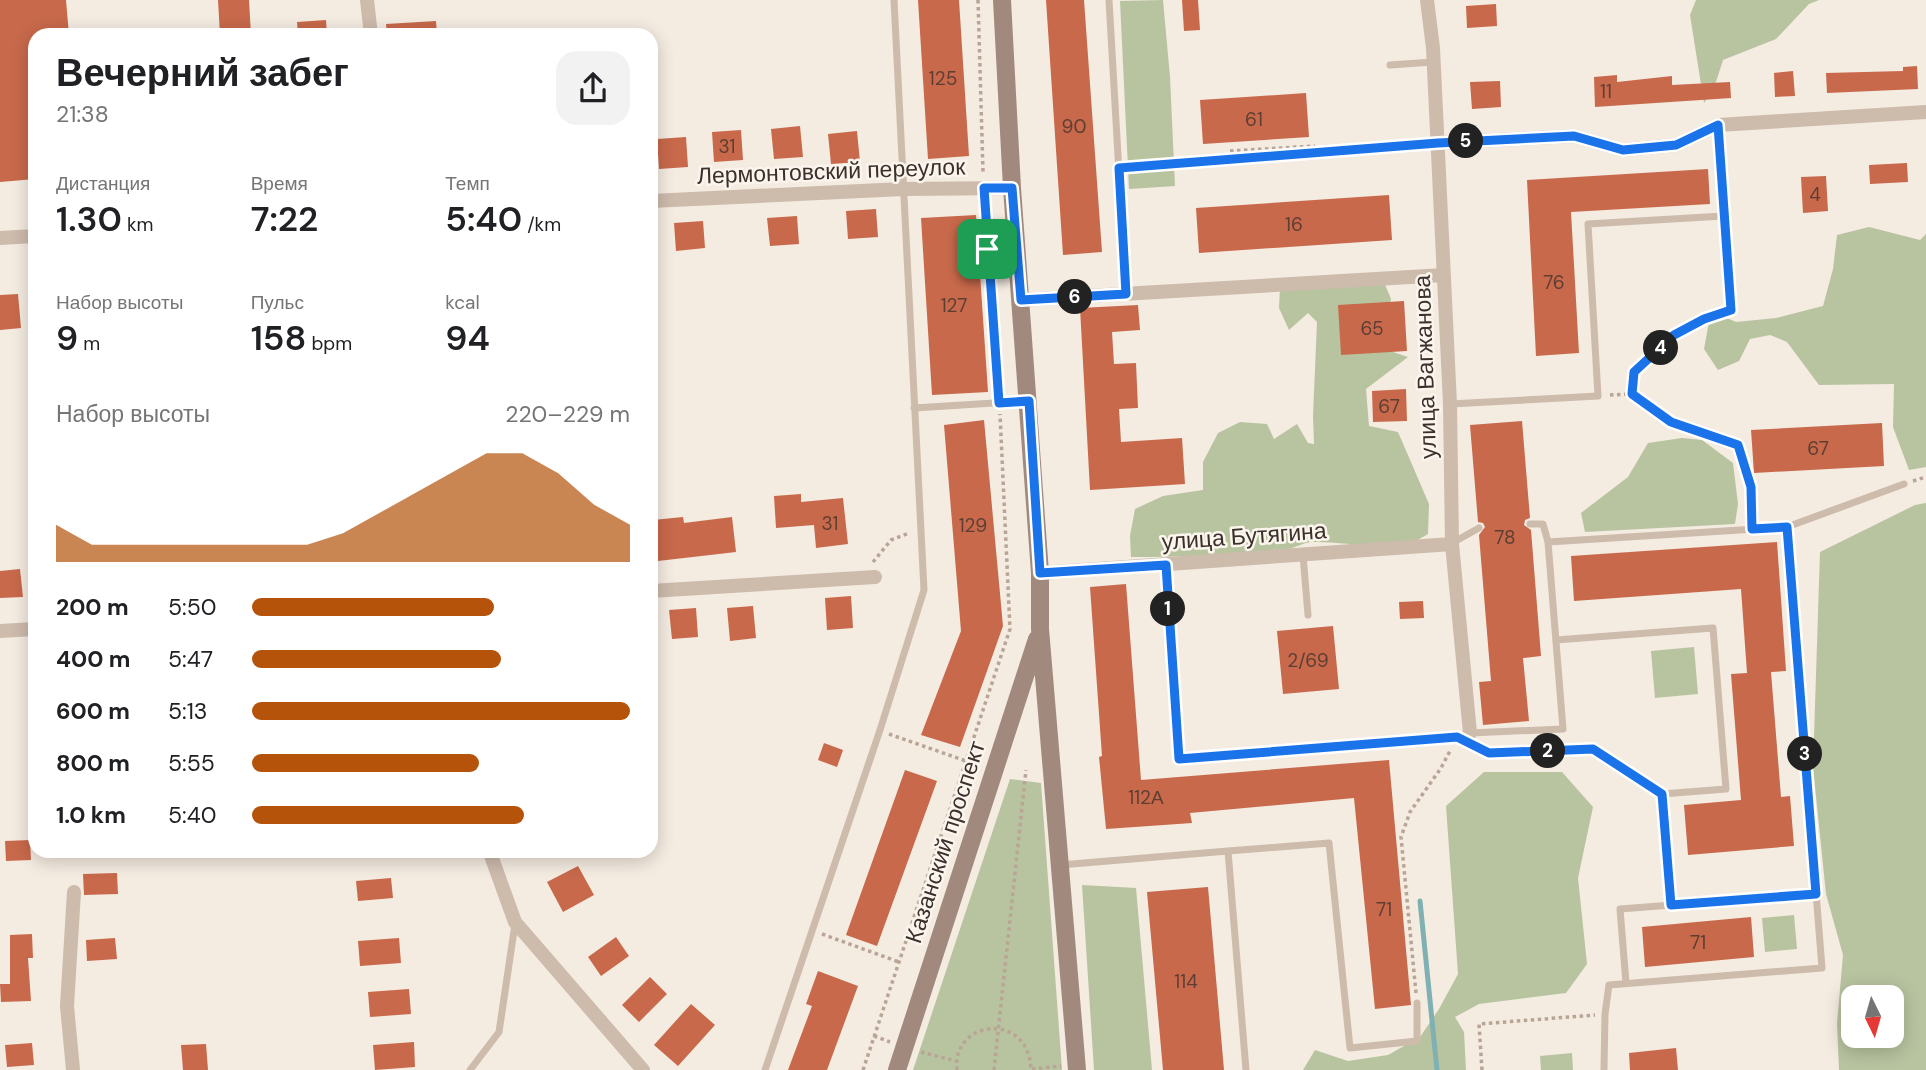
<!DOCTYPE html>
<html lang="ru">
<head>
<meta charset="utf-8">
<style>
	body { margin:0; font-family:"DM Sans",sans-serif; background:#f2f2f2; color:#202124; height:100vh; display:flex; flex-direction:column; font-size:26px; white-space:nowrap }
	* { box-sizing:border-box; margin:0 }
	p { font-size:23px; color:#757577 }
	.icon { flex:none; width:38px; height:38px; fill:none; stroke:currentColor; stroke-width:2; stroke-linecap:round; stroke-linejoin:round }
	.map { position:relative; flex:1; overflow:hidden }
	.drawer { position:absolute; left:28px; top:28px; width:630px; height:830px; display:flex; flex-direction:column; background:#fff; border-radius:21px; box-shadow:0 4px 18px #0003 }
	.drawer>* { flex:none }
	.needle { width:46px; rotate:175deg }
	.controls { position:absolute; left:1841px; top:985px; display:grid; gap:14px }
	.controls a { display:grid; place-items:center; width:63px; height:63px; border-radius:14px; background:#fff; box-shadow:0 4px 18px #0003; font-size:35px }
	.pin { position:absolute; display:grid; place-items:center; width:60px; height:60px; color:#fff; margin:-30px; border-radius:14px; box-shadow:0 4px 10px #0006 }
	.km { position:absolute; width:35px; height:35px; margin:-18px; border-radius:50%; background:#222; color:#fff; font-size:19px; line-height:35px; text-align:center }
	.round { display:grid; place-items:center; flex:none; width:74px; height:74px; border-radius:21px; background:#f2f2f2 }
	.head { display:flex; align-items:center; justify-content:space-between; height:119px; padding:0 28px }
	h1 { font-size:38px; font-weight:600; line-height:52px }
	.metrics { display:grid; grid-template-columns:repeat(3,1fr); gap:10px; height:119px; padding:7px 28px }
	.metrics div { display:grid; align-content:center }
	.metrics b { font-size:35px; font-weight:600 }
	.metrics small { font-size:19px; font-weight:400 }
	.metrics p { font-size:19px }
	.chart { height:196px; padding:14px 28px }
	.chart p { display:flex; justify-content:space-between }
	.chart svg { width:100%; height:126px; margin-top:7px; fill:#b45309; opacity:.7 }
	ul { padding:0 28px; list-style:none; font-size:23px }
	li { display:grid; grid-template-columns:112px 84px 1fr; align-items:center; height:52px }
	li i { height:18px; border-radius:9px; background:#b45309 }
	.map>svg:first-child { display:block }
	.green { fill:#b8c4a0; fill-rule:evenodd }
	.lines { fill:none; stroke-linecap:round; stroke-linejoin:round }
	.stream { stroke:#7fb0b2; stroke-width:5 }
	.building { fill:#c8694b }
	.path { stroke:#b9a596; stroke-width:3.5; stroke-dasharray:3.5 3.5; stroke-linecap:butt }
	.lane { stroke:#cdbbac; stroke-width:7 }
	.street { stroke:#cdbbac; stroke-width:14 }
	.secondary { stroke:#a18a7d; stroke-width:18 }
	.route-casing { stroke:#fff; stroke-width:14 }
	.route { stroke:#1a73e8; stroke-width:9 }
	.labels { text-anchor:middle; dominant-baseline:central; stroke-width:5; stroke-linejoin:round; paint-order:stroke }
	.number-label { font-size:19px; fill:#5e3e33 }
	.street-label { font-size:23px; fill:#3b302b; stroke:#fbf5ee }
</style>
</head>
<body>
<div class="map">
<svg width="1926" height="1070" viewBox="0 0 1926 1070">
	<rect width="100%" height="100%" fill="#f4ebe1"/>
	<!-- green -->
	<path class="green" d="M1163,0L1170,77L1175,186L1129,189L1120,1Z
		M1696,0H1819L1809,4L1776,39L1723,60L1714,88L1704,103L1690,15Z
		M1869,227L1920,240L1926,234V467L1909,470L1893,427L1894,384L1819,385L1787,342L1770,335L1750,339L1739,361L1718,370L1704,349L1711,311L1736,322L1776,318L1823,306L1833,269L1837,235Z
		M1384,282L1391,299L1385,329L1387,350L1408,357L1366,389L1369,426L1398,432L1429,504L1428,534C1398,555 1347,541 1312,542C1304,542 1296,548 1287,549C1236,555 1183,557 1131,557L1130,536L1135,509L1163,496L1203,490V462L1218,433L1240,422L1267,424L1274,439L1297,424L1308,443L1314,444L1313,416L1317,322L1308,313L1289,330L1279,308L1280,287Z
		M1682,438L1702,440L1733,463L1738,504L1735,524L1585,532L1581,513L1628,477L1648,443Z
		M1926,503V1070H1839L1837,1023L1843,955L1826,894L1813,767L1820,552L1915,505ZM1853,998H1892V1036H1853Z
		M1694,647L1698,694L1655,698L1651,651Z
		M1484,772H1562L1593,807L1578,878L1587,964L1566,993L1479,1004L1455,1017L1464,1032L1466,1070H1303L1315,1050L1348,1061L1388,1055L1420,1037L1439,1009L1458,974L1446,806Z
		M1010,779L1041,783L1062,1070H913Z
		M1082,885L1136,888L1152,1070H1094Z
		M1794,915L1797,949L1765,952L1762,918Z
		M1572,1053L1573,1070H1541L1540,1056Z"/>
	<g class="lines">
		<!-- stream -->
		<path class="stream" d="M1420,901L1437,1070"/>
	</g>
	<!-- building -->
	<path class="building" d="M0,0H66L69,35H35V179L0,182Z
		M218,0H249L251,35H220Z
		M918,0H959L969,156L928,159Z
		M1046,0H1084L1102,252L1063,255Z
		M1182,0H1198L1200,30L1184,31Z
		M1496,4L1497,26L1467,28L1466,6Z
		M326,20L327,35H298L297,22Z
		M436,21L437,35H387L386,24Z
		M1917,66L1918,89L1827,93L1826,73L1903,71V67Z
		M1793,71L1795,96L1775,97L1774,73Z
		M1617,75V82L1672,76V85L1730,82L1731,98L1595,107L1594,77Z
		M1500,81L1501,107L1472,109L1470,82Z
		M1306,93L1309,137L1203,144L1200,100Z
		M800,126L803,157L774,159L771,129Z
		M741,130L743,160L714,162L712,132Z
		M857,131L860,162L831,164L828,134Z
		M686,137L688,167L659,169L657,139Z
		M1907,163L1908,182L1870,184L1869,165Z
		M1708,169L1710,204L1571,212L1579,353L1536,356L1527,180Z
		M1826,176L1828,211L1803,213L1801,177Z
		M1389,195L1392,240L1199,253L1196,208Z
		M876,209L878,237L848,239L846,211Z
		M976,215L988,392L932,395L921,218Z
		M797,216L799,244L770,246L767,218Z
		M703,221L705,248L676,251L674,223Z
		M18,294L21,328L0,330V295Z
		M1404,301L1407,351L1341,355L1338,305Z
		M1138,305L1140,330L1112,332L1114,364L1136,363L1138,408L1119,409L1121,442L1182,438L1185,484L1090,490L1080,308Z
		M1406,389L1407,421L1373,422L1372,391Z
		M984,420L1003,626L960,747L921,735L961,631L944,425Z
		M1522,421L1530,518L1525,520L1524,525L1531,530L1541,656L1523,658L1529,721L1483,725L1479,682L1491,681L1479,535L1485,527L1483,523L1478,522L1470,425Z
		M1882,423L1884,466L1754,473L1751,430Z
		M801,494V502L843,498L848,544L816,548L814,525L776,528L774,496Z
		M683,517L684,523L732,517L736,552L658,561L653,520Z
		M1777,542L1786,671L1771,672L1781,797L1790,796L1794,846L1688,855L1684,805L1741,800L1731,674L1747,673L1741,589L1574,601L1571,556Z
		M20,569L23,597L0,598V571Z
		M1126,584L1141,780L1389,760L1411,1005L1375,1009L1354,798L1190,813L1192,823L1106,829L1099,757L1102,756L1090,587Z
		M851,596L853,628L827,630L825,598Z
		M1423,601L1424,618L1400,619L1399,602Z
		M753,606L756,638L730,641L727,608Z
		M696,608L698,637L672,639L669,610Z
		M1333,626L1339,689L1283,694L1277,631Z
		M824,743L843,750L837,767L818,760Z
		M905,770L937,781L877,946L846,935Z
		M30,840L31,860L6,861L5,841Z
		M578,866L594,895L563,912L547,882Z
		M117,873L118,894L84,895L83,874Z
		M391,878L393,898L358,901L356,881Z
		M1208,887L1224,1070H1163L1147,892Z
		M1751,917L1754,957L1645,967L1642,927Z
		M32,934L33,958H28L31,1001L1,1002L0,984H10V935Z
		M616,937L629,956L601,976L588,957Z
		M115,938L117,959L87,961L86,940Z
		M399,938L401,963L360,966L358,941Z
		M818,971L858,986L827,1070H788L812,1006L806,1004Z
		M650,977L667,994L639,1022L622,1005Z
		M409,989L411,1014L370,1017L368,992Z
		M691,1004L715,1025L678,1066L654,1045Z
		M414,1042L415,1067L375,1070L373,1045Z
		M32,1043L34,1065L7,1067L5,1045Z
		M206,1044L208,1070H183L181,1045Z
		M1676,1048L1678,1070H1630L1629,1053Z"/>
	<g class="lines">
		<!-- path -->
		<path class="path" d="M978,0L983,172
			M1230,151L1315,146
			M1131,167L1424,144
			M985,201L999,392
			M1632,394L1634,372C1662,346 1683,326 1720,314
			M1610,395L1632,394L1671,422L1738,445L1751,487L1752,519
			M1913,481L1926,477
			M873,562L891,540L909,533
			M889,734L966,761
			M1476,747L1489,753L1593,749L1654,789
			M822,934L899,962
			M1416,993L1401,837L1410,812L1441,768L1451,749
			M874,1036L890,1042
			M921,1052L956,1061
			M1032,1069L1061,1066
			M863,1070L1010,629L1000,414
			M957,1070C951,1020 1029,1010 1031,1070
			M994,1070L1026,770
			M1482,1070L1479,1024L1595,1015"/>
		<!-- lane -->
		<path class="lane" d="M1109,0L1126,294
			M1390,65L1433,62
			M1723,216L1731,310
			M1450,404L1598,396L1588,224L1723,216L1718,125
			M914,408L1025,401
			M1548,542L1787,527L1904,484
			M1452,543L1479,528
			M1303,555L1308,615
			M1166,565L1179,759L1456,737L1470,733L1563,729L1548,542L1543,524H1530
			M1556,640L1713,628L1726,789L1662,794L1671,905
			M1228,851L1329,843L1350,1048L1417,1041V1003
			M1060,865L1228,851L1246,1070
			M1626,983L1620,909L1816,894
			M470,1070L499,1032L515,924
			M765,1070L880,730L924,590L894,0
			M1604,1070L1605,1014L1609,985L1822,968L1787,527"/>
		<!-- street -->
		<path class="street" d="M367,0L371,35
			M1427,0L1433,48L1450,404L1452,544L1470,733
			M1438,143L1574,136L1623,150L1676,145L1718,125L1926,112
			M651,201L903,189L1012,188
			M0,238L35,236
			M1021,300L1444,275
			M1040,573L1452,544
			M651,591L875,577
			M0,631L35,629
			M489,850L515,922L643,1070
			M73,1070L67,1006L74,892"/>
		<!-- secondary -->
		<path class="secondary" d="M1002,0L1012,188L1040,573V629L1077,1070
			M897,1070L1037,639"/>
	</g>
	<g class="lines">
		<defs>
			<path id="route" d="M1718,125L1731,310L1704,319L1674,335L1634,372L1632,394L1671,422L1738,445L1751,487L1752,529L1787,527L1816,894L1671,905L1662,794L1593,749L1489,753L1457,737L1179,759L1166,565L1040,573L1029,401L999,403L984,188H1012L1021,300L1126,294L1119,168L1438,143L1574,136L1623,150L1676,145Z"/>
		</defs>
		<!-- route casing -->
		<use href="#route" class="route-casing"/>
		<!-- route -->
		<use href="#route" class="route"/>
	</g>
	<g class="labels">
		<!-- number labels -->
		<g class="number-label">
			<text x="943" y="78">125</text>
			<text x="1606" y="91">11</text>
			<text x="1254" y="119">61</text>
			<text x="1074" y="126">90</text>
			<text x="727" y="146">31</text>
			<text x="1815" y="194">4</text>
			<text x="1294" y="224">16</text>
			<text x="1554" y="282">76</text>
			<text x="954" y="305">127</text>
			<text x="1372" y="328">65</text>
			<text x="1389" y="406">67</text>
			<text x="1818" y="448">67</text>
			<text x="830" y="523">31</text>
			<text x="973" y="525">129</text>
			<text x="1505" y="537">78</text>
			<text x="1308" y="660">2/69</text>
			<text x="1146" y="797">112А</text>
			<text x="1384" y="909">71</text>
			<text x="1698" y="942">71</text>
			<text x="1186" y="981">114</text>
		</g>
		<!-- street labels -->
		<g class="street-label">
			<text transform="translate(831 171) rotate(-2)">Лермонтовский переулок</text>
			<text transform="translate(1425 367) rotate(-92)">улица Вагжанова</text>
			<text transform="translate(1244 536) rotate(-4)">улица Бутягина</text>
			<text transform="translate(945 842) rotate(-72)">Казанский проспект</text>
		</g>
	</g>
</svg>
<div class="controls">
<a><svg class="needle" viewBox="-14 -14 28 28"><path d="M0-13l5 13h-10z" fill="#e53935"/><path d="M0 13l5-13h-10z" fill="#757577"/></svg></a>
</div>
<div class="pin" style="left:987px;top:249px;background:#1e9e55"><svg class="icon" aria-label="arrive" viewBox="0 0 24 24"><path d="M6 21V4h12l-3 4 3 4H6"/></svg></div>
<b class="km" style="left:1168px;top:609px">1</b>
<b class="km" style="left:1548px;top:751px">2</b>
<b class="km" style="left:1805px;top:754px">3</b>
<b class="km" style="left:1661px;top:348px">4</b>
<b class="km" style="left:1466px;top:141px">5</b>
<b class="km" style="left:1075px;top:297px">6</b>
<section class="drawer">
<div class="head"><div><h1>Вечерний забег</h1><p>21:38</p></div><a class="round"><svg class="icon" aria-label="share" viewBox="0 0 24 24"><path d="M12 15V3M7 8l5-5 5 5M5 13v7h14v-7"/></svg></a></div>
<div class="metrics">
<div><p>Дистанция</p><b>1.30<small> km</small></b></div>
<div><p>Время</p><b>7:22</b></div>
<div><p>Темп</p><b>5:40<small> /km</small></b></div>
</div>
<div class="metrics">
<div><p>Набор высоты</p><b>9<small> m</small></b></div>
<div><p>Пульс</p><b>158<small> bpm</small></b></div>
<div><p>kcal</p><b>94</b></div>
</div>
<div class="chart"><p><span>Набор высоты</span>220–229 m</p>
<svg viewBox="0 0 160 44" preserveAspectRatio="none"><path d="M0 44V31L10 38L20 38L30 38L40 38L50 38L60 38L70 38L80 34L90 27L100 20L110 13L120 6L130 6L140 13L150 24L160 31V44z"/></svg>
</div>
<ul>
<li><b>200 m</b>5:50<i style="width:64%"></i></li>
<li><b>400 m</b>5:47<i style="width:66%"></i></li>
<li><b>600 m</b>5:13<i style="width:100%"></i></li>
<li><b>800 m</b>5:55<i style="width:60%"></i></li>
<li><b>1.0 km</b>5:40<i style="width:72%"></i></li>
</ul>
</section>
</div>
</body>
</html>
